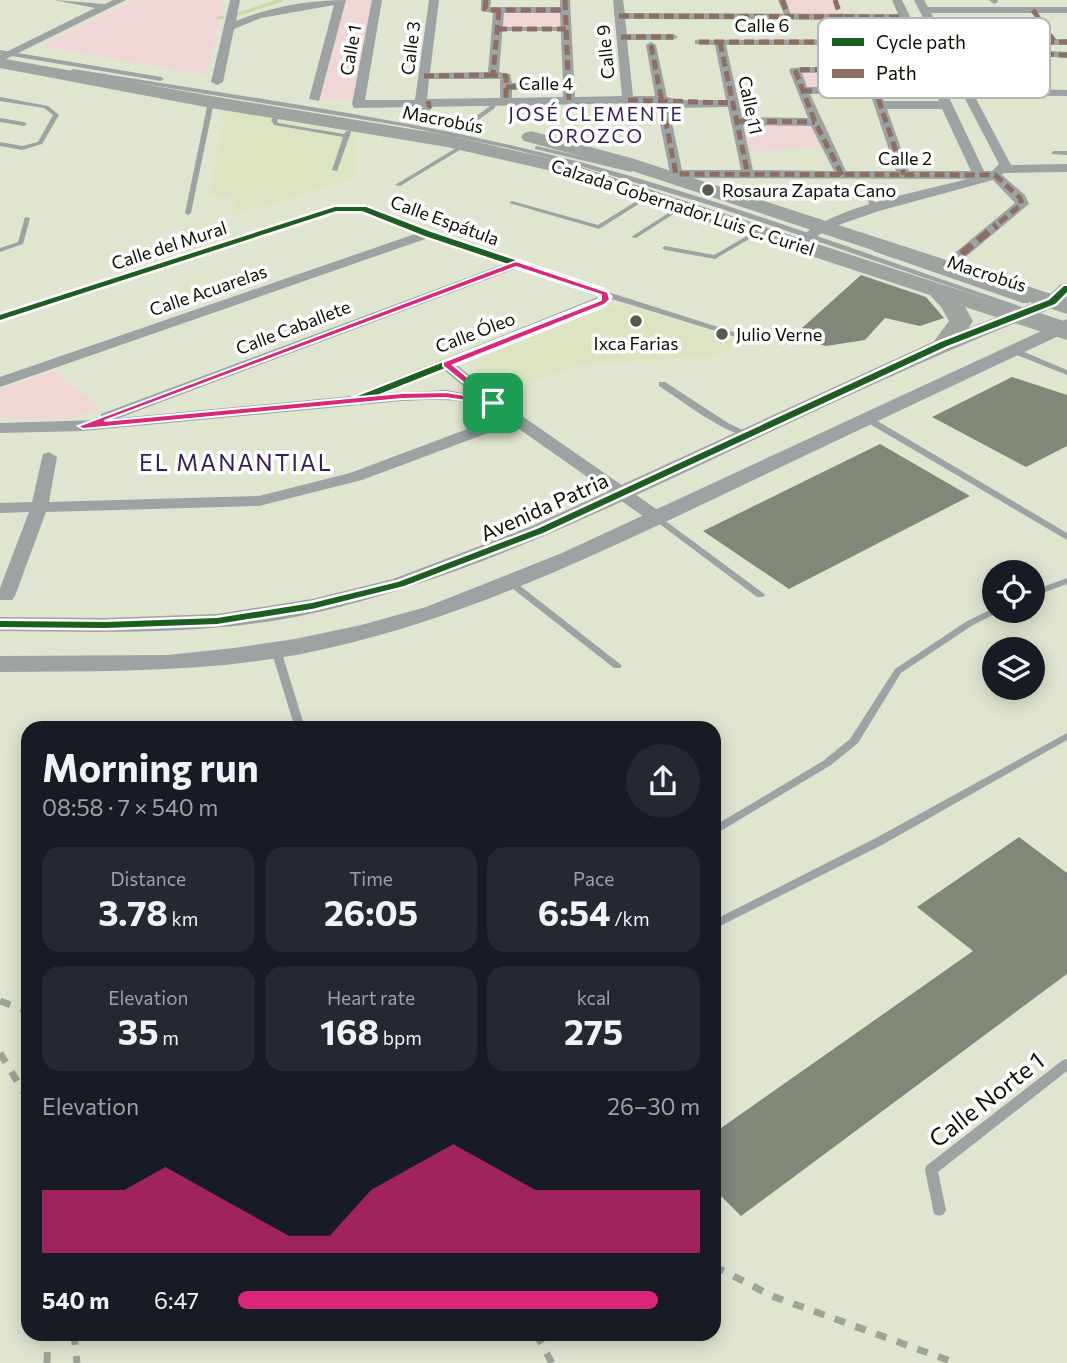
<!DOCTYPE html>
<html lang="en">
<head>
<meta charset="utf-8">
<style>
	body { margin:0; font-family:Commissioner,sans-serif; background:#242831; color:#f1f3f6; height:100vh; display:flex; flex-direction:column; font-size:26px; white-space:nowrap }
	* { box-sizing:border-box; margin:0 }
	p { font-size:23px; color:#9ea1a6 }
	.icon { flex:none; width:38px; height:38px; fill:none; stroke:currentColor; stroke-width:2; stroke-linecap:round; stroke-linejoin:round }
	.map { position:relative; flex:1; overflow:hidden }
	.drawer { position:absolute; left:21px; top:721px; width:700px; height:620px; display:flex; flex-direction:column; background:#171b24; border-radius:21px; box-shadow:0 4px 18px #0003 }
	.drawer>* { flex:none }
	.buttons { position:absolute; left:982px; top:560px; display:grid; gap:14px }
	.buttons a { display:grid; place-items:center; width:63px; height:63px; border-radius:50%; background:#171b24; box-shadow:0 4px 18px #0003; font-size:35px }
	.pin { position:absolute; display:grid; place-items:center; width:60px; height:60px; color:#fff; margin:-30px; border-radius:14px; box-shadow:0 4px 10px #0006 }
	.round { display:grid; place-items:center; flex:none; width:74px; height:74px; border-radius:37px; background:#242831 }
	.head { display:flex; align-items:center; justify-content:space-between; height:119px; padding:0 21px }
	h1 { font-size:38px; font-weight:700; line-height:52px }
	.figures { display:grid; grid-template-columns:repeat(3,1fr); gap:10px; height:119px; padding:7px 21px }
	.figures div { display:grid; align-content:center; border-radius:18px; background:#242831; text-align:center }
	.figures b { font-size:35px; font-weight:700 }
	.figures small { font-size:19px; font-weight:400 }
	.figures p { font-size:19px }
	.chart { height:196px; padding:14px 21px }
	.chart p { display:flex; justify-content:space-between }
	.chart svg { width:100%; height:126px; margin-top:7px; fill:#db2777; opacity:.7 }
	ul { padding:0 21px; list-style:none; font-size:23px }
	li { display:grid; grid-template-columns:112px 84px 1fr; align-items:center; height:52px }
	li i { height:18px; border-radius:9px; background:#db2777 }
	.map>svg:first-child { display:block }
	.built { fill:#dce4c1 }
	.green { fill:#f0d6d5 }
	.lines { fill:none; stroke-linecap:round; stroke-linejoin:round }
	.stream { stroke:#ced9a9; stroke-width:3.5 }
	.building { fill:#818879 }
	.service { fill:#9da3a3; fill-rule:evenodd }
	.pedestrian { fill:#9da3a3; fill-rule:evenodd }
	.minor { fill:#9da3a3; fill-rule:evenodd }
	.tertiary { fill:#9da3a3; fill-rule:evenodd }
	.primary { fill:#9ea49f; fill-rule:evenodd }
	.rail { stroke:#9fa49a; stroke-width:7; stroke-dasharray:11 11; stroke-linecap:butt }
	.quiet-far1 { stroke:#8d6e63; stroke-width:5; stroke-dasharray:10 5; stroke-linecap:butt }
	.quiet { stroke:#8d6e63; stroke-width:7; stroke-dasharray:14 7; stroke-linecap:butt }
	.cycleway-casing { stroke:#fff; stroke-width:5 }
	.cycleway { fill:#1b5e20; fill-rule:evenodd }
	.route { fill:#db2777; stroke:#fff; stroke-width:2; fill-rule:evenodd }
	.poi-dot { fill:#56594b; stroke:#fff; stroke-width:2.5 }
	.labels { text-anchor:middle; dominant-baseline:central; stroke-width:7; stroke-linejoin:round; paint-order:stroke }
	.far-street-label { font-size:18px; fill:#0c0e03; stroke:#fff }
	.far-poi-label { font-size:18px; fill:#0c0e03; stroke:#fff; text-anchor:start }
	.far-neighbourhood-label { font-size:19px; letter-spacing:2px; fill:#341d57; stroke:#fff }
	.street-label { font-size:21px; fill:#0c0e03; stroke:#fff }
	.neighbourhood-label { font-size:23px; letter-spacing:2px; fill:#341d57; stroke:#fff }
	.near-street-label { font-size:24px; fill:#0c0e03; stroke:#fff }
	.key { fill:#fff; stroke:#b6b7b3; stroke-width:2 }
	.key-label { font-size:19px; fill:#0c0e03 }
</style>
</head>
<body>
<div class="map">
<svg width="1067" height="1363" viewBox="0 0 1067 1363">
	<rect width="100%" height="100%" fill="#e0e5d0"/>
	<!-- built -->
	<path class="built" d="M222,109L356,133L355,178L232,215L236,196L209,197L225,119L220,118Z
		M620,303L742,341L719,356L581,365L509,391L465,363Z"/>
	<!-- green -->
	<path class="green" d="M135,0H224L206,75L42,46Z
		M344,0H376L357,100L316,99Z
		M782,0H835L841,17H789Z
		M499,10H565L566,29H497Z
		M867,68L875,89L802,91L796,69Z
		M810,120L822,147L744,152L737,121Z
		M54,370L99,408L67,420L0,418V390Z"/>
	<g class="lines">
		<!-- stream -->
		<path class="stream" d="M236,15L281,0
			M218,18L223,17"/>
	</g>
	<!-- building -->
	<path class="building" d="M861,275L926,297L944,318L920,326L885,318L865,340L826,346L793,336Z
		M1012,377L1067,395V446L1026,467L932,417Z
		M880,444L970,496L789,589L703,531Z
		M1019,837L1067,873V974L741,1216L714,1189V1133L973,951L917,907Z"/>
	<g class="lines">
		<!-- service -->
		<path class="service" d="M0,50L161,77L164,79L161,81L0,54Z
			M73,69C244,97 416,119 584,163C747,207 906,269 1067,322V326L719,208L580,166L512,149L403,126L71,72L70,71Z
			M0,97L48,106L58,114L59,115L42,144L22,150L0,146V142L22,146L38,142L53,115L44,108L0,101Z
			M491,99L496,100L495,108L471,125H467V123L490,106Z
			M211,100L214,102L191,213L188,215L185,213L208,102Z
			M280,111L283,113L277,120L278,123L344,134L346,131H350L351,132L337,171L332,170L343,137L274,125L271,120Z
			M0,118L24,122L27,124L24,126L0,122Z
			M466,142L469,144L468,145L400,186L395,185Z
			M537,146L631,168L634,170L631,172L535,149V147Z
			M1054,151H1067V155L1052,154V152Z
			M864,183L867,185L877,208L876,209L871,208L861,185Z
			M648,194L653,195L599,229L509,203L512,201L598,225Z
			M681,205L686,206L636,238L631,237Z
			M25,217L30,218L23,244L0,252V248L18,242Z
			M759,229L762,231L761,232L715,259L665,250L662,248L665,246L714,255Z
			M875,248L1029,299L1030,301L1029,303H1023L873,251V249Z
			M602,292H608L762,341L758,343H755L602,296Z
			M1009,348H1015L1067,370V375L1009,352Z
			M659,382H665L728,423L751,434L750,436C726,436 680,399 659,386Z
			M863,416H869L1067,533V540L863,420Z
			M656,514L763,593L765,595L763,597H757L653,519L652,517L653,515Z
			M1067,578V584L1032,597V591Z
			M511,580L514,581L620,664L622,666L620,668H614L508,585L507,583L508,581Z
			M994,608V611H998L997,613L973,625L901,673L858,743L831,765L714,835V826L823,761L850,739L895,669L967,621Z
			M276,647L281,650L305,728H295L271,650Z
			M1067,733V740L882,845L714,929V920L874,839Z
			M1067,1059V1071L938,1172L946,1210L944,1214L939,1216L934,1214L925,1170L926,1166L1063,1060Z"/>
		<!-- pedestrian -->
		<path class="pedestrian" d="M778,0H786L792,19H786Z
			M989,0H997L998,2L994,4Z
			M494,27H566L570,29L566,31H494Z
			M425,99H431L433,107L419,118H413V114L425,106Z"/>
		<!-- minor -->
		<path class="minor" d="M54,0L105,4L113,0H126L0,62V55L95,8Z
			M230,0H240L236,21C269,7 310,0 346,0L319,101L309,99L334,5L261,18L234,29L223,82L217,85L211,82Z
			M372,0H382L365,100H415L429,0H439L430,73L488,72L493,13L481,11V0H491L490,7H560V0H570L575,97L622,96L613,0H623L625,13L898,14L892,0H902L921,39H934L914,0H924L928,7H1067V13H931L945,39H1067V45H1044L1048,51L1067,52V58L1040,56L1033,45H948L971,88L1067,90V96L974,95L1011,165L1067,164V172L1004,173L1002,175L1025,195L1029,204L950,270H940L938,267L1015,203L993,180L879,211L827,229L801,248L794,244C825,207 920,192 967,179L676,178L670,174L656,103L354,108L352,104ZM504,13H560L563,83H512L510,74L499,72ZM625,19L901,20L910,39L695,40V44L715,45L726,100H680L667,97L656,45L651,42L646,45L655,96H633L627,40H673L678,37L673,34H627ZM726,45H913L939,101H884L869,57L863,54L857,57L860,65L791,68L789,70L808,118L742,117ZM924,45H937L999,164L992,171H984ZM862,72L867,86L807,87L802,73ZM429,79H500V98L427,99ZM512,90H563V97L512,98ZM870,93L896,171H846L810,94ZM668,104L680,108L728,107L741,170H682ZM887,109H942L971,171H909ZM743,125L811,126L834,171L753,170Z
			M335,205L368,206L433,231L606,289L613,297L606,306L457,365L499,400L662,513L665,517L662,521H650L512,424L362,480L259,506L46,512L15,596L12,600H0V588L29,512L0,513V503L32,502L43,454L49,452L57,457L49,502L259,496L350,473L502,416C473,396 436,400 402,401L83,431L0,433V423L101,420V414L504,264L428,238L0,387V377L415,234L361,213H336L0,322V313ZM517,268L598,297L352,396L119,418ZM444,370L474,395L446,390L388,393Z"/>
		<!-- tertiary -->
		<path class="tertiary" d="M1067,283V298L1058,306C932,355 810,413 688,471C565,528 447,583 314,613C211,636 105,632 0,631V617L105,618L217,614L312,599L393,579L532,526L937,340L1046,298L1061,284Z
			M1067,319V332C950,387 833,442 716,498C580,562 445,627 296,655C198,673 99,671 0,672V656L167,655L234,648L295,639L361,625L426,607L562,553Z"/>
		<!-- primary -->
		<path class="primary" d="M0,58L211,96L447,135L565,162L1067,325V340L965,307L973,321C963,336 955,354 935,349L932,344L949,321L941,307L930,295L552,171L447,147L211,108L0,68Z
			M531,131L631,158L1067,299V314L617,166L524,141L521,137L524,133Z"/>
		<!-- rail -->
		<path class="rail" d="M0,1001L28,1011
			M0,1053L28,1099
			M714,1266L772,1296L956,1363
			M74,1334L77,1363
			M536,1334L552,1363
			M47,1363L48,1334"/>
		<!-- quiet-far1 -->
		<path class="quiet-far1" d="M486,0L485,9L488,10H565
			M565,0L569,100
			M782,0L789,17
			M835,0L841,17
			M499,10L493,75L506,76V100
			M1033,10L1054,41
			M619,16L904,17
			M497,29H566
			M621,37H673
			M1036,41L1044,54L1067,55
			M699,42H1067
			M720,42L748,175
			M859,42L904,175
			M651,45L676,174L995,175L1020,198L1022,204L995,226
			M424,76L493,75
			M506,87L569,86
			M802,91L875,89
			M628,100L733,103
			M416,116L429,107L428,101
			M737,121L815,122
			M842,175L815,122L795,70L867,68"/>
		<!-- quiet -->
		<path class="quiet" d="M945,267L997,225"/>
		<defs>
			<path id="cycleway" d="M335,207H366L431,232L604,290L610,297L604,305L359,402H353V398L598,301L602,297L598,294L425,236L362,211H336L0,320V315Z
				M1064,286H1067V292L1055,304L947,346L543,533L404,586L312,609L217,624L105,628L0,627V621L105,622L217,618L312,603L398,582L537,529L941,342L1049,300Z"/>
		</defs>
		<!-- cycleway casing -->
		<use href="#cycleway" class="cycleway-casing"/>
		<!-- cycleway -->
		<use href="#cycleway" class="cycleway"/>
	</g>
	<!-- route -->
	<path class="route" d="M516,261L608,292L610,300L604,305L453,365L497,401V405L446,398L402,399L83,429L78,426ZM516,267L601,295V300L443,362V366L482,398L446,392L402,393L104,421Z"/>
	<!-- markers -->
	<g class="poi-dot">
		<circle cx="708" cy="190" r="7"/>
		<circle cx="636" cy="321" r="7"/>
		<circle cx="722" cy="334" r="7"/>
	</g>
	<g class="labels">
		<!-- far-street labels -->
		<g class="far-street-label">
			<text x="762" y="25">Calle 6</text>
			<text transform="translate(410 48) rotate(-83)">Calle 3</text>
			<text transform="translate(350 50) rotate(-80)">Calle 1</text>
			<text transform="translate(605 52) rotate(-96)">Calle 9</text>
			<text x="546" y="83">Calle 4</text>
			<text transform="translate(751 105) rotate(78)">Calle 11</text>
			<text transform="translate(443 119) rotate(11)">Macrobús</text>
			<text x="905" y="158">Calle 2</text>
			<text transform="translate(683 207) rotate(18)">Calzada Gobernador Luis C. Curiel</text>
			<text transform="translate(445 220) rotate(20)">Calle Espátula</text>
			<text transform="translate(169 245) rotate(-18)">Calle del Mural</text>
			<text transform="translate(987 273) rotate(18)">Macrobús</text>
			<text transform="translate(208 290) rotate(-19)">Calle Acuarelas</text>
			<text transform="translate(293 327) rotate(-21)">Calle Caballete</text>
			<text transform="translate(475 332) rotate(-21)">Calle Óleo</text>
		</g>
		<!-- far-poi labels -->
		<g class="far-poi-label">
			<text x="722" y="190">Rosaura Zapata Cano</text>
			<text x="736" y="334">Julio Verne</text>
			<text x="636" y="343" text-anchor="middle">Ixca Farias</text>
		</g>
		<!-- far-neighbourhood labels -->
		<g class="far-neighbourhood-label">
			<text x="596" y="113">JOSÉ CLEMENTE<tspan x="596" dy="22">OROZCO</tspan></text>
		</g>
		<!-- street labels -->
		<g class="street-label">
			<text transform="translate(544 506) rotate(-24)">Avenida Patria</text>
		</g>
		<!-- neighbourhood labels -->
		<g class="neighbourhood-label">
			<text x="236" y="462">EL MANANTIAL</text>
		</g>
		<!-- near-street labels -->
		<g class="near-street-label">
			<text transform="translate(986 1099) rotate(-38)">Calle Norte 1</text>
		</g>
	</g>
	<!-- legend -->
	<rect x="818" y="18" width="232" height="80" rx="10" class="key"/>
	<rect x="832" y="38" width="32" height="8" fill="#1b5e20"/>
	<rect x="832" y="69" width="32" height="9" fill="#8d6e63"/>
	<g class="key-label">
		<text x="876" y="49">Cycle path</text>
		<text x="876" y="80">Path</text>
	</g>
</svg>
<div class="buttons">
<a><svg class="icon" aria-label="locate" viewBox="0 0 24 24"><circle cx="12" cy="12" r="6"/><path d="M12 2v4M12 18v4M2 12h4M18 12h4"/></svg></a>
<a><svg class="icon" aria-label="layers" viewBox="0 0 24 24"><path d="M12 4l9 5-9 5-9-5zM3 14l9 5 9-5"/></svg></a>
</div>
<div class="pin" style="left:493px;top:403px;background:#1e9e55"><svg class="icon" aria-label="arrive" viewBox="0 0 24 24"><path d="M6 21V4h12l-3 4 3 4H6"/></svg></div>
<section class="drawer">
<div class="head"><div><h1>Morning run</h1><p>08:58 · 7 × 540 m</p></div><a class="round"><svg class="icon" aria-label="share" viewBox="0 0 24 24"><path d="M12 15V3M7 8l5-5 5 5M5 13v7h14v-7"/></svg></a></div>
<div class="figures">
<div><p>Distance</p><b>3.78<small> km</small></b></div>
<div><p>Time</p><b>26:05</b></div>
<div><p>Pace</p><b>6:54<small> /km</small></b></div>
</div>
<div class="figures">
<div><p>Elevation</p><b>35<small> m</small></b></div>
<div><p>Heart rate</p><b>168<small> bpm</small></b></div>
<div><p>kcal</p><b>275</b></div>
</div>
<div class="chart"><p><span>Elevation</span>26–30 m</p>
<svg viewBox="0 0 160 44" preserveAspectRatio="none"><path d="M0 44V22L10 22L20 22L30 14L40 22L50 30L60 38L70 38L80 22L90 14L100 6L110 14L120 22L130 22L140 22L150 22L160 22V44z"/></svg>
</div>
<ul>
<li><b>540 m</b>6:47<i style="width:91%"></i></li>
</ul>
</section>
</div>
</body>
</html>
